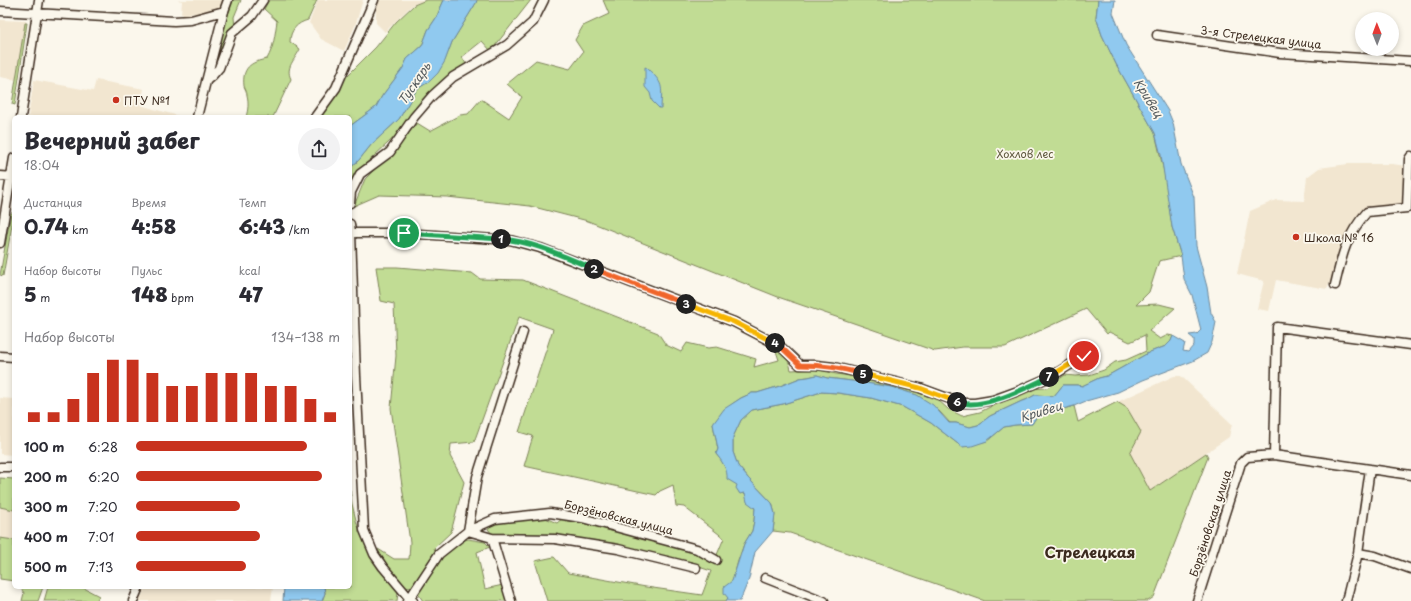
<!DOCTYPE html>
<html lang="ru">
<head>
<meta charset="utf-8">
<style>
	body { margin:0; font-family:"Playpen Sans",sans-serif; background:#f2f2f3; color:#2b2b33; height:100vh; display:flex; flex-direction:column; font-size:15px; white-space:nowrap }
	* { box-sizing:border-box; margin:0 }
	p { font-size:13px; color:#7c7c81 }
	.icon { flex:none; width:22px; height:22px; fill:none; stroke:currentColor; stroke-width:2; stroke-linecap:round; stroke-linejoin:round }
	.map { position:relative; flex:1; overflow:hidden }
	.panel { position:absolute; left:12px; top:115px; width:340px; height:474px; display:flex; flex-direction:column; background:#fff; border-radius:6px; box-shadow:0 2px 6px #0003 }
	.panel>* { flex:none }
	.needle { width:26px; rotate:359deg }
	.controls { position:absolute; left:1355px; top:12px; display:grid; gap:8px }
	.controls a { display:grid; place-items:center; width:44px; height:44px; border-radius:50%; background:#fff; box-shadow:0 2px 6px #0003; font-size:20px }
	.pin { position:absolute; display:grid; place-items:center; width:34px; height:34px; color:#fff; margin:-17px; border:2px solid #fff; border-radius:50%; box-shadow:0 1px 4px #0007 }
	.km { position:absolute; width:20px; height:20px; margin:-10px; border-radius:50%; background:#222; color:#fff; font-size:11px; line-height:20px; text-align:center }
	.round { display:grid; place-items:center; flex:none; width:42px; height:42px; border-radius:21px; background:#f2f2f3 }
	.head { display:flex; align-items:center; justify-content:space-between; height:68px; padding:0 12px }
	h1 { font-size:22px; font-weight:800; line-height:30px }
	.metrics { display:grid; grid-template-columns:repeat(3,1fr); gap:6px; height:68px; padding:4px 12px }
	.metrics div { display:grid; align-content:center }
	.metrics b { font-size:20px; font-weight:800 }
	.metrics small { font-size:11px; font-weight:400 }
	.metrics p { font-size:11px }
	.chart { height:112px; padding:8px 12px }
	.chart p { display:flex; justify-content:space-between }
	.chart svg { width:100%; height:72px; margin-top:4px; stroke:#c8321e; stroke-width:6 }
	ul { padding:0 12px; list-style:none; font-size:13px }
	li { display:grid; grid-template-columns:64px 48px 1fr; align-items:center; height:30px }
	li i { height:10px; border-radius:5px; background:#c8321e }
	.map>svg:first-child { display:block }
	.built { fill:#f2e6d0 }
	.green { fill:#c1dc94; stroke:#7e8359 }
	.water { fill:#90c9ef; stroke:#6e899b }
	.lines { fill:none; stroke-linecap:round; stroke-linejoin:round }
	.minor-casing { stroke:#3b2a1e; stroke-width:11 }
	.minor { stroke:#fbf7ec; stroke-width:8 }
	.split-1-casing { stroke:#fff; stroke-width:8 }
	.split-2-casing { stroke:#fff; stroke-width:8 }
	.split-3-casing { stroke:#fff; stroke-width:8 }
	.split-4-casing { stroke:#fff; stroke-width:8 }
	.split-5-casing { stroke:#fff; stroke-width:8 }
	.split-6-casing { stroke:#fff; stroke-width:8 }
	.split-7-casing { stroke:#fff; stroke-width:8 }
	.split-8-casing { stroke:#fff; stroke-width:8 }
	.split-1 { stroke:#22a559; stroke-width:5 }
	.split-2 { stroke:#22a559; stroke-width:5 }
	.split-3 { stroke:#f0652b; stroke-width:5 }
	.split-4 { stroke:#f5b400; stroke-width:5 }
	.split-5 { stroke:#f0652b; stroke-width:5 }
	.split-6 { stroke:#f5b400; stroke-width:5 }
	.split-7 { stroke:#22a559; stroke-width:5 }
	.split-8 { stroke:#f5b400; stroke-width:5 }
	.poi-dot { fill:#c8321e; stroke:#fbf7ec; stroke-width:1.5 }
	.labels { text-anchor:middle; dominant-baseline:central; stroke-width:3.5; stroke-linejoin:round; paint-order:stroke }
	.street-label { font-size:11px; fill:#3b2a1e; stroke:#fbf7ec }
	.poi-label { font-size:11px; fill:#3b2a1e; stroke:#fbf7ec; text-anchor:start }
	.park-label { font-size:11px; fill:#5c563c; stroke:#fbf7ec }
	.water-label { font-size:12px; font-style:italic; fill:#545a5d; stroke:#fbf7ec }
	.district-label { font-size:15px; font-weight:bold; fill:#3b2a1e; stroke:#fbf7ec }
</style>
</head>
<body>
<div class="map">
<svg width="1411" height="601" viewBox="0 0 1411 601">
	<rect width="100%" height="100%" fill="#fbf7ec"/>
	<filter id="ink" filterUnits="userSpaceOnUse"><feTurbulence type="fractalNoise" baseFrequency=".025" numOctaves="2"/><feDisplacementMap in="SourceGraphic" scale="8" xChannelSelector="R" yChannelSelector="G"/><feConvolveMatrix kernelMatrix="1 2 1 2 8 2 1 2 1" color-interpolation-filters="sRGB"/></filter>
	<g filter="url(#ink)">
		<!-- built -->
		<path class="built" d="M177,0H232L229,10L222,9L206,12L187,14H181L182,1Z
			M318,0H363L355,26L344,51L321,39L311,25L309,23Z
			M378,0H425L411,6L385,32L376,23V4Z
			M0,20L26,21L17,80L0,77Z
			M34,80L93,91L96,80L144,89L140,105L182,117H28Z
			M1348,164H1392L1406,166L1403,206L1366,211L1335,272L1327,289L1276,280L1269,311L1257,309L1264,281L1237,274L1250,211L1276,200L1304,201L1307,177L1319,168Z
			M1174,376H1181L1232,424L1229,437L1150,491L1078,422L1117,402Z
			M0,398L14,399V455L0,454Z
			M0,507L14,510V540L0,538Z
			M146,587H273L271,601H139Z"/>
		<!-- green -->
		<path class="green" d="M232,0H241L234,17L235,29L212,73Z
			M269,0H317L308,20C297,23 290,30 290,42L300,49C295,60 285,67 291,79L273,117H246C248,110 249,103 247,95C247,92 245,89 244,86C242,68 250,62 267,59C274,47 275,34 277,21L264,9Z
			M426,0H444L436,18L428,30L422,46L407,59L403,68L382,96L376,107L350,126V117H318L343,80L376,47L396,22L414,5Z
			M477,0H531L491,51L482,41L462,57L466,64L439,83L425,97L402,130L358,171L350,183V168L359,160L371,145L399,119L417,89L430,81L445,60L452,42L476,3Z
			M603,0H1098L1096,17L1102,35L1116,64L1155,133L1165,176L1172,227L1181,256L1159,261L1149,292L1136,305L1159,304L1175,308L1149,331L1160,339L1168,335L1173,336L1171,341L1166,346L1150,352L1107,376L1099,378L1082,386L1077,385H1063L1054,396L1035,395L1026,400L1022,401L990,416L978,425L970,427L956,423H950L939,411L917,395L891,387L860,382L827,378L817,375L808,377L800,378L780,386L757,393H752L741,398L732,404L713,424L718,449L716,454L721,460L728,473L738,485V490L740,494L745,493L755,508L754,521L752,531L744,544L738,561L728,598L726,601H547L535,561L554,557L568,573L646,587L702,595L711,571L693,565L555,536L492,534L488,529L491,522L543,517L557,523L563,518L635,533L696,551L714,562L724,538L684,507L676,506L673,485L660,491L656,495L524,466L533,436L519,432L553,329L519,317L474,442L451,444L450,456L464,482L451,532L434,548L435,551L411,588L404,587L381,557L378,549L394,559H409L410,542L391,408L396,356L394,304L381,301L376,267H397L472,273L480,279L523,280L658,333L666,345L681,352L687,343L708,348L717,347L756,359L754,367L779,360L776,351L768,347L771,344C782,351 789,358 791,370L815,369L836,374L872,379L915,390L937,399L948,409L962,416L980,412L1026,389L1047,388L1065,375L1075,376L1089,375L1104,370L1115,362L1126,360L1146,351L1145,335L1130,342L1109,332L1107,334L1086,309L1005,347H963L935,351L778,297L588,221L530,206L447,197L379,195L354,206L365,179L400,144L417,123L430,131L460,115L468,114L481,99L509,118L522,97L507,84L536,60L570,69L583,52L575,40L583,26L609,14Z
			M25,23H27L15,105L12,104Z
			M11,213H14L3,276L0,275Z
			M821,392L838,393L871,398L903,407L931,423L962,447L987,441L1004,427L1015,425L1032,424L1037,416L1074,406L1078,422L1117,402L1127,408L1141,432L1130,453L1150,491L1206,453L1208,457L1154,597L1148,601H985L790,533L773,531L775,514L772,503L748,478L738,466L733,452V437L741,420L752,410L783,404Z
			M0,478L14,479V510L0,507Z
			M350,490L352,504L357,524L373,558L398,592L397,601H322L325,593L324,587H350Z
			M0,538L14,540V581L0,579Z
			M468,539L485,542L490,547L477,552L485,589L503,585L508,601H423L417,592C431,570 441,547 468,539Z
			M20,587H43L38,601H22L24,593Z
			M48,587H82L99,596L96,601H44Z"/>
		<!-- water -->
		<path class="water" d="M444,0H477L476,3L452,42L445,61L438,73L430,81L417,89L399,119L371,145L359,160L350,168V126L376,107L382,96L403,68L407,59L422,46L428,30L436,18Z
			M1098,0H1115L1113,13L1126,45L1168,111L1173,123L1181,164L1194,197L1196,246L1207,287L1211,313L1216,322L1212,342L1207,353L1193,361L1143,380L1118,392L1086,401L1074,406L1037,416L1032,424L1015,425L1004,427L987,441L972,446L962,447L931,423L903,407L871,398L838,393L821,392L783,404L752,410L741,420L733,437V452L738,466L748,478L772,503L775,514L773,531L755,552L749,579L740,601H726L728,598L724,593V587L732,581L744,544L752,531L754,521L755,508L747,502L745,493L740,494L736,488L737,485L727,479C728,470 722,461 716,454L718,449L713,424L724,409L741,398L752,393H757L780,386L800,378L808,377L817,375L827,378L860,382L891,387L917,395L933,405L949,423H956L970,427L978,425L990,416L1022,401L1026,400L1035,395L1054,396L1063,385H1077L1082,386L1099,378L1107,376L1150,352L1166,346L1171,341L1173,336L1185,343L1183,351L1188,352L1194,345V339L1189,335L1197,334L1201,330L1192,295L1184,279L1181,256L1172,227L1161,155L1155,133L1116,64L1102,35L1096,17Z
			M645,67L647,68C664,84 662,85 661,108H659L652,101L650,93L645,87Z
			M284,587H324L325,593L322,601H283Z"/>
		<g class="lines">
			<defs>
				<path id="minor" d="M0,11L174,21L191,20L224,11
					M1157,35L1280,53L1411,61
					M206,81L213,75L219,68L232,33L252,16L263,0
					M21,117L39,0
					M197,117L224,11L228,0
					M315,117L336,88L374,0
					M0,176L14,177
					M350,203L351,192L360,174L390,152L414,117L432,96L453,77L507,45L533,22L544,0
					M350,224L351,233
					M0,243L14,158
					M1335,285C1342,255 1346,236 1367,212L1407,208L1409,159L1411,156
					M0,356L14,357
					M1274,455L1277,327L1411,345
					M0,467H14
					M468,531L495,519L550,513L582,518L697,549L716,560
					M468,531L492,538L555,539L618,549L696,568
					M492,538L511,601
					M1358,553L1375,556L1411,569
					M765,578L824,601
					M133,601L139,587
					M408,601L439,554L468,531L477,477L523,332
					M413,601L410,599L383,567L374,554L364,530L356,376L351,233H404L510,240L540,248L734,322L780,346L800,365H816L834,367L920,388L961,403H975L993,400L1018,391L1052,376L1084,356
					M1197,601L1241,463L1247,457L1274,455L1411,475
					M1346,601L1358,553L1370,469"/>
			</defs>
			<!-- minor casing -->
			<use href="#minor" class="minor-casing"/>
			<!-- minor -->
			<use href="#minor" class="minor"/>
		</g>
	</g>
	<g class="lines" filter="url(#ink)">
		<defs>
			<path id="split-1" d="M404,233L501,239"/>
			<path id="split-2" d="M501,239C533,241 565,257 594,269"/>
			<path id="split-3" d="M594,269L686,304"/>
			<path id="split-4" d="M686,304L734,322L775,343"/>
			<path id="split-5" d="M775,343L780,346L800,365C824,365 840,368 863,374"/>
			<path id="split-6" d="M863,374L920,388L957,402"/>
			<path id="split-7" d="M957,402C984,411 1025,388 1049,377"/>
			<path id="split-8" d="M1049,377L1084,356"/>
		</defs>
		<!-- split-1 casing -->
		<use href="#split-1" class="split-1-casing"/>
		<!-- split-2 casing -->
		<use href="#split-2" class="split-2-casing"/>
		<!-- split-3 casing -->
		<use href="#split-3" class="split-3-casing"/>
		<!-- split-4 casing -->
		<use href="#split-4" class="split-4-casing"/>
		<!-- split-5 casing -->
		<use href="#split-5" class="split-5-casing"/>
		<!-- split-6 casing -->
		<use href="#split-6" class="split-6-casing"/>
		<!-- split-7 casing -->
		<use href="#split-7" class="split-7-casing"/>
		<!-- split-8 casing -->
		<use href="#split-8" class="split-8-casing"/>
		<!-- split-1 -->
		<use href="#split-1" class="split-1"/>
		<!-- split-2 -->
		<use href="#split-2" class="split-2"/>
		<!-- split-3 -->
		<use href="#split-3" class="split-3"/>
		<!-- split-4 -->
		<use href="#split-4" class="split-4"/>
		<!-- split-5 -->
		<use href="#split-5" class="split-5"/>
		<!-- split-6 -->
		<use href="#split-6" class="split-6"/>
		<!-- split-7 -->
		<use href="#split-7" class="split-7"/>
		<!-- split-8 -->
		<use href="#split-8" class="split-8"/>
	</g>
	<!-- markers -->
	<g class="poi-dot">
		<circle cx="116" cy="100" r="4"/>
		<circle cx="1296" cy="237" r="4"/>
	</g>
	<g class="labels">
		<!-- street labels -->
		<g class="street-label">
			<text transform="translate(1261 37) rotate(7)">3-я Стрелецкая улица</text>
			<text transform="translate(619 517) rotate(14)">Борзёновская улица</text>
			<text transform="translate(1210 523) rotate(-72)">Борзёновская улица</text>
		</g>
		<!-- poi labels -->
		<g class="poi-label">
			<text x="124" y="100">ПТУ №1</text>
			<text x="1304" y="237">Школа № 16</text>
		</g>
		<!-- park labels -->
		<g class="park-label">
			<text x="1025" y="153">Хохлов лес</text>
		</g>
		<!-- water labels -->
		<g class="water-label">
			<text transform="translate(414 83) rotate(-56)">Тускарь</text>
			<text transform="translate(1149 98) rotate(58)">Кривец</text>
			<text transform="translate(1041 411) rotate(-17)">Кривец</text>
		</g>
		<!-- district labels -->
		<g class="district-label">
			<text x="1090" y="551">Стрелецкая</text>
		</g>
	</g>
</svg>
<div class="controls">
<a><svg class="needle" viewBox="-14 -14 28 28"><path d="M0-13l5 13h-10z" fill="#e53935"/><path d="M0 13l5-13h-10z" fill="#7c7c81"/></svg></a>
</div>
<div class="pin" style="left:404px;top:233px;background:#1e9e55"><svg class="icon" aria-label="arrive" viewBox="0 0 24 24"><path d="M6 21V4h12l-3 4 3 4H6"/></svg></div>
<div class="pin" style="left:1084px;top:356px;background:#d93025"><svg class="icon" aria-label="check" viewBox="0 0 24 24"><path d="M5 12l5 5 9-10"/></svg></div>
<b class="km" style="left:501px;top:239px">1</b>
<b class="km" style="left:594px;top:269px">2</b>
<b class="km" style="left:686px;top:304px">3</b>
<b class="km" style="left:775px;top:343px">4</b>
<b class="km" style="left:863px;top:374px">5</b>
<b class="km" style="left:957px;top:402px">6</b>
<b class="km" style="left:1049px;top:377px">7</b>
<section class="panel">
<div class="head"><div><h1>Вечерний забег</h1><p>18:04</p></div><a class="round"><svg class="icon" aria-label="share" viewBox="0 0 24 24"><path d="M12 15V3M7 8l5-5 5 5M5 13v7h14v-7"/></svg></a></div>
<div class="metrics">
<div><p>Дистанция</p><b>0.74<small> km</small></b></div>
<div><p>Время</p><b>4:58</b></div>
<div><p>Темп</p><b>6:43<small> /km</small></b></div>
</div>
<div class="metrics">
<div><p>Набор высоты</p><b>5<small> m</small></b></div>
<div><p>Пульс</p><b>148<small> bpm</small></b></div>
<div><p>kcal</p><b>47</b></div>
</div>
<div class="chart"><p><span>Набор высоты</span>134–138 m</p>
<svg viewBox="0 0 160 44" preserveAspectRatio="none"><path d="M5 44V38M15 44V38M25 44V30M35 44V14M45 44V6M55 44V6M65 44V14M75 44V22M85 44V22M95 44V14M105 44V14M115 44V14M125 44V22M135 44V22M145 44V30M155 44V38"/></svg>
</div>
<ul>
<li><b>100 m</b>6:28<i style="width:84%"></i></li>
<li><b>200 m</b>6:20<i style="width:91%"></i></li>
<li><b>300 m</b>7:20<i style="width:51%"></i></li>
<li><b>400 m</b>7:01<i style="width:61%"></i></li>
<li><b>500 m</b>7:13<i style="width:54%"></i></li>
</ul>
</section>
</div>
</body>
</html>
